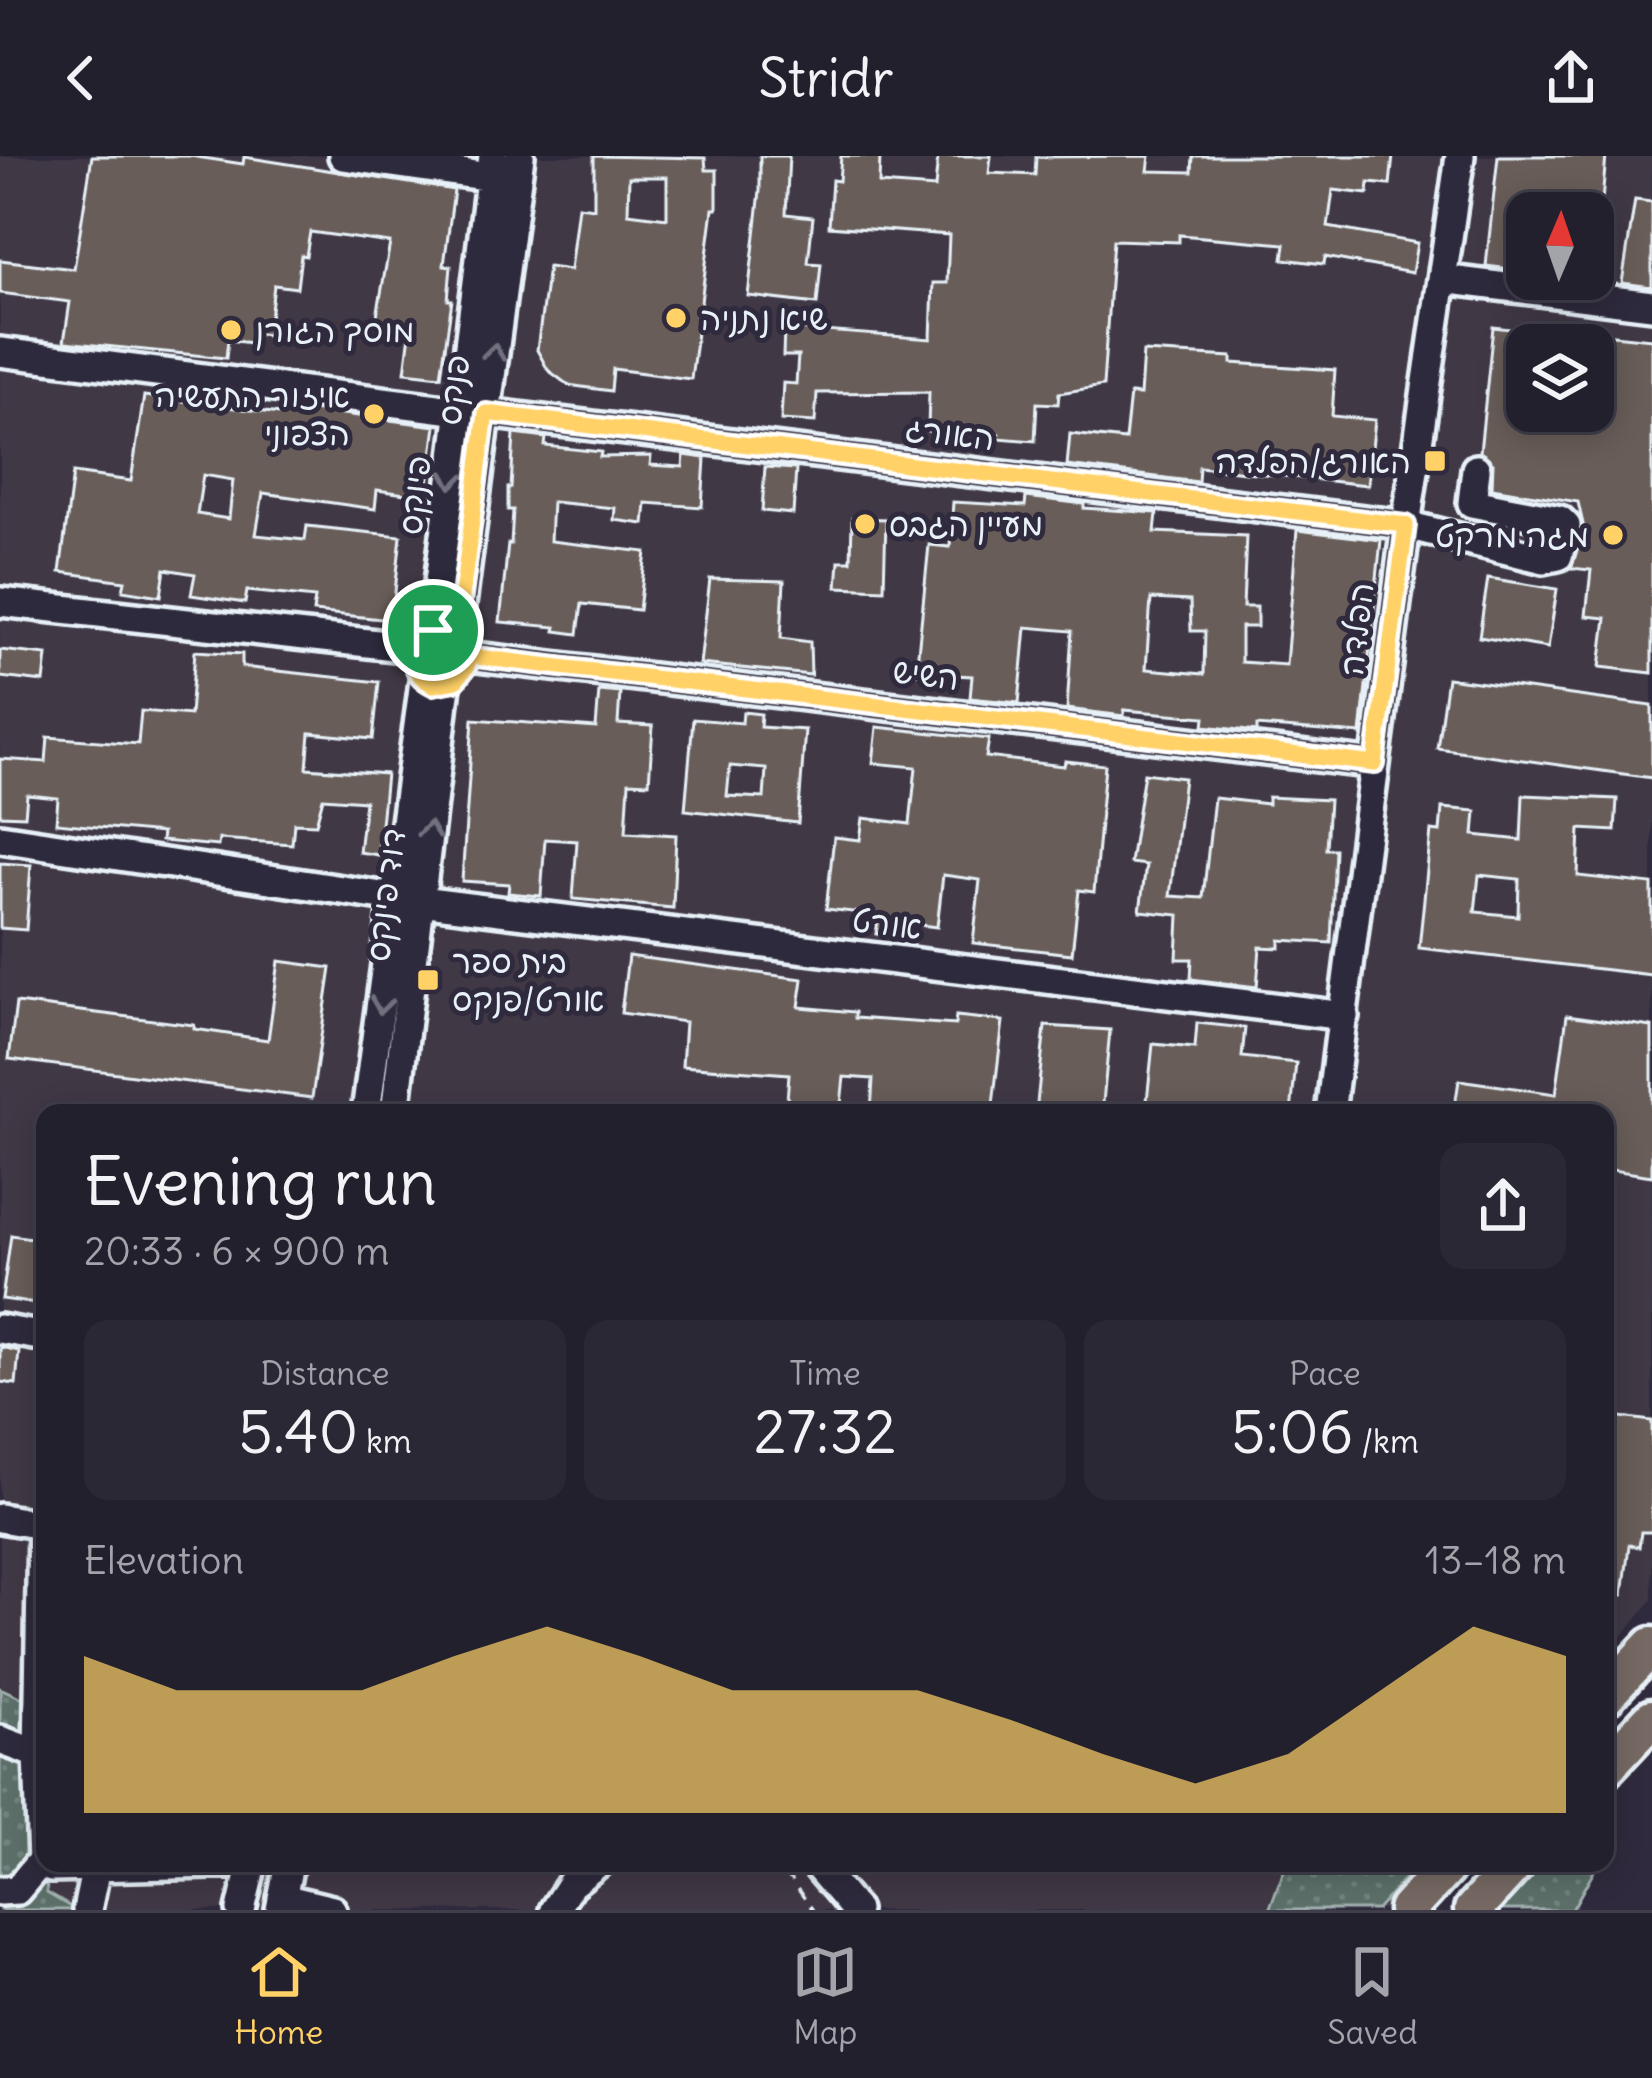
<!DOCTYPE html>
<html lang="en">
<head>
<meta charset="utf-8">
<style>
	body { margin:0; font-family:Delius,"Playpen Sans Hebrew",sans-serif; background:#2b2836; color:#f1f3f6; height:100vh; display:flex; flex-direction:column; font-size:45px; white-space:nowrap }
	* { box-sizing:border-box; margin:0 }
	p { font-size:39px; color:#a3a3aa }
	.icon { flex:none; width:66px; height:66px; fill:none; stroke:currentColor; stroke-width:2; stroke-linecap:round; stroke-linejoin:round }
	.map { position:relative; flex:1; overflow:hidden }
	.drawer { position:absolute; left:36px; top:948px; width:1578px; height:768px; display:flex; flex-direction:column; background:#23202e; border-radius:24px; box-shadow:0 6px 30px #0003,0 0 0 3px #403e4a }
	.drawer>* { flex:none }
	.needle { width:78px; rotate:2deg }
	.buttons { position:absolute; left:1506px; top:36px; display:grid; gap:24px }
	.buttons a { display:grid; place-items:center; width:108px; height:108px; border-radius:24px; background:#23202e; box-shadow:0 6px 30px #0003,0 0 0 3px #403e4a; font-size:60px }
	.pin { position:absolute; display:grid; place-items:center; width:102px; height:102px; color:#fff; margin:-51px; border:6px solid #fff; border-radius:50%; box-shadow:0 3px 12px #0007 }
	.round { display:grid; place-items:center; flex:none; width:126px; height:126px; border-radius:24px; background:#2b2836 }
	.headline { display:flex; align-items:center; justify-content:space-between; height:204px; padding:0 48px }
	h1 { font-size:66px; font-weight:600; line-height:90px }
	.metrics { display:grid; grid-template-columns:repeat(3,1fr); gap:18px; height:204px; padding:12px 48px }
	.metrics div { display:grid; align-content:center; border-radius:24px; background:#2b2836; text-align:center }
	.metrics b { font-size:60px; font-weight:600 }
	.metrics small { font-size:33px; font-weight:400 }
	.metrics p { font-size:33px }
	.chart { height:336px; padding:24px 48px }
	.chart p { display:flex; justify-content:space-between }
	.chart svg { width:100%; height:216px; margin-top:12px; fill:#ffd166; opacity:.7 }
	header { display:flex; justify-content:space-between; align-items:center; height:156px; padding:0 48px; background:#23202e; font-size:54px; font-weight:600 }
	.dock { display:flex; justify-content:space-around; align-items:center; height:168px; border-top:3px solid #403e4a; background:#23202e; font-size:33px; color:#a3a3aa }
	.dock a { display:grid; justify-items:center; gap:6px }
	.dock .selected { color:#ffd166 }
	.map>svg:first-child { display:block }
	.built { fill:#403945; fill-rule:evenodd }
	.grass { fill:url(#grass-dots); stroke:#a2b0b0; stroke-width:3 }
	.building { fill:#685d58; stroke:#e8f1f8; stroke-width:3; fill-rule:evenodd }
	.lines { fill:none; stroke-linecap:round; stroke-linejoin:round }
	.minor-casing { stroke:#e8f1f8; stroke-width:36 }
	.major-casing { stroke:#e8f1f8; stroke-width:45 }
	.path { stroke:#e8f1f8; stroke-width:3; stroke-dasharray:12 9; stroke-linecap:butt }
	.minor { stroke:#2f2a3d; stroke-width:27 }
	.major { stroke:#766964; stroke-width:36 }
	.oneway { stroke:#70707e }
	.route-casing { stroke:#fff; stroke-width:24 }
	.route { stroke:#ffd166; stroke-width:15 }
	.poi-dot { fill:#ffd166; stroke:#2f2a3d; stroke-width:4.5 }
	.labels { text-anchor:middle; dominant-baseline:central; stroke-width:10; stroke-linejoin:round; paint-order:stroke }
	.poi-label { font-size:33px; fill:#e8f1f8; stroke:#2f2a3d; text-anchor:start }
	.street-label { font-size:33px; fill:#e8f1f8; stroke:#2f2a3d }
</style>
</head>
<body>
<header><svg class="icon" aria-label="back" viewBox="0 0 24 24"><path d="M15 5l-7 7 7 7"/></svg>Stridr<svg class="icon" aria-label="share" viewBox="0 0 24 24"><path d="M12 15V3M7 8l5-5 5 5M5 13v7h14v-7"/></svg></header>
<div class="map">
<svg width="1652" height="1754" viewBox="0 0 1652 1754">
	<defs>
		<pattern id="grass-dots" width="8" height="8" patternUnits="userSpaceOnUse" patternTransform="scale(3)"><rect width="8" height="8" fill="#5b6f69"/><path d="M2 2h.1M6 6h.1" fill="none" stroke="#73847f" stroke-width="1.8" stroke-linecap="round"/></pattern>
	</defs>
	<rect width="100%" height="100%" fill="#2f2a3d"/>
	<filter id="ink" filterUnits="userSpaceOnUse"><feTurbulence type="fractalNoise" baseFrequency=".00833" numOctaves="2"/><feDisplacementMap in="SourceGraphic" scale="24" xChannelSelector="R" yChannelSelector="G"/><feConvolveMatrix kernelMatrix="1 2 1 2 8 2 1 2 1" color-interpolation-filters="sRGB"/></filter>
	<g filter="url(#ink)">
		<!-- built -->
		<path class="built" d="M0,0H1652V1444L1605,1501V957H45V1706L35,1548L0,1532ZM1527,57H1593V123H1527ZM1527,189H1593V255H1527Z
			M45,1707H1455L1422,1754H80L47,1737Z"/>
		<!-- grass -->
		<path class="grass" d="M0,1532L35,1548L47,1737L76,1754H0Z
			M1287,1707H1418L1377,1754H1269Z
			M1533,1707H1598L1572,1754H1498Z"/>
		<!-- building -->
		<path class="building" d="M92,0H190L243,8L244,1L454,34L444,109L451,110L448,144H452L441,220L405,216L411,170L376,166L390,87L310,76L306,100L301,99L297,132L274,129L268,179L252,177L251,187L228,184L226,202L64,186L70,146L0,137V104L74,113Z
			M594,0L705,2L706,14H717V53H713L691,223L613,213L611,235L568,229L548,214L537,194L548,111L570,114L578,50L594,52ZM629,21H667V62L628,57Z
			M760,0H789L786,58L813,61L808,107L821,108L817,148L748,140L760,35Z
			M841,0H880L879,28L935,32L938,0H991L989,17L1035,19L1036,1L1150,0L1148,15L1192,16L1193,0H1393L1390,29L1369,27L1368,38L1333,34L1328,71L1417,87L1412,117L1325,101L1324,108L1283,103L1285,88L1179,79V86L1113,84L1103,230L1059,237L1058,248L1037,247L1035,285L998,282L999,278L928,275L929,236L817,237L815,266L781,264L783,227L796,228L798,200H783L784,172L931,183L933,127H947L949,79L829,70L832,24L839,25Z
			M1498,0H1606L1601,57H1527V115L1486,110Z
			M1635,44L1652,46V131L1622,127Z
			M1493,171L1536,176L1534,189H1527L1526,270L1591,278L1603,178L1652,183V517L1600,511L1606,462L1586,460L1591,414L1571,412L1584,373L1578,346L1492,332L1493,307L1480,296Z
			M1143,196L1232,201V207L1335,214L1332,260L1375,264L1368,329L1199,311L1198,326L1067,310L1070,278L1125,284L1130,238L1140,239Z
			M144,240L280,258L281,250L436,270L426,341L377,334L375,353L263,337L256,379L305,384L307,370L401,380L392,464L313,456L315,442L247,435L245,447L191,439L195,418L165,413L161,440L123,434L125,425L60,416L73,317L131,325ZM203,319L233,324L229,363L197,358Z
			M514,278L546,282L545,290L601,296L600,301L651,300L650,309L683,311L684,299L705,302L702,351L646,347L644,368L614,364L615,352L552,346L550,385L646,396L639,454L582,448L578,478L555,475L556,471L500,466L508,388H511L513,354H508V332H511Z
			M765,311L796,313L793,358L762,355Z
			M1026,341L1084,348V352L1157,357L1155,376L1246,380L1243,451H1257V471H1241V506L1286,509L1297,374L1381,384L1361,578L1257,570V576L1204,570L1205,561L1124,554V560L1067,553L1072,475L1026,471L1019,547L970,542L972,520L916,517L929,389L950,391L953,346L1025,350ZM1151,443L1190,445L1191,475H1205L1204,518L1146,513Z
			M852,362L886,363L884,433L837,431L839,405H851Z
			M1488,422L1557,433L1548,492L1479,481Z
			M710,423L784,425L781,482L810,486L811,519L700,508Z
			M0,494L47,499L44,526L0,521Z
			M195,495L242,498V511L379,526L373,583L310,577L307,612L386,618L378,699L359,696L365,645L323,642L316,668L294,667L292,688L219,683L218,690L161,685L162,677L56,667L58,642L27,639L25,660L0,659V603L46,606L48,581L138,588L141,555L190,559Z
			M1447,522L1652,550V622L1437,592Z
			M599,535L620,537L618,568L653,570L649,627L629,626L626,676L676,679L673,752L573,743L577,685L545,683L541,740L508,737L509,728L462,725L473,563L596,572Z
			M743,556L761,558L760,571L805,574L798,667L685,654L693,563L742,567ZM730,610L766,613L764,642L727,640Z
			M877,571L989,583L986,601L1064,610L1065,605L1105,609L1094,736L1079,734L1072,798L973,787L980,724L943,719L937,771L905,767L904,781L876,778L879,759L826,753L834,681L860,684L863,662L910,668L916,611L873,607Z
			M1144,617L1184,622L1170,740L1203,742L1214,642L1268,648V641L1329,644L1326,693H1335L1331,787L1280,784V792L1260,791L1257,831L1191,823L1192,803H1177L1179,759L1140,755L1146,709L1130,707Z
			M1523,639L1617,643L1615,675L1580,673L1578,720L1652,728V819L1419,792L1431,675L1440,676L1442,652L1476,655L1474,679L1521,684ZM1479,719L1519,723L1518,760L1475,756Z
			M0,707L31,709L26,774L0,772Z
			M628,800L803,823L799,851L855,856V862L955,869L956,860L1003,865L992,957H871L873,923L844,921L840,957H786L789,918L682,910L685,866L621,857Z
			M279,805L331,812L312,942L9,903L16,847L194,869V873L268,884Z
			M1567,859L1652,871V1020L1605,1013V957H1454L1459,924L1556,938Z
			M1197,867L1245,872L1242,901L1296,907L1291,957H1160L1161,947L1147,945L1153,888L1195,892Z
			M1045,870L1110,874L1102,957H1036Z
			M11,1079L45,1084V1149L2,1143Z
			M0,1191L19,1195L16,1228L0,1226Z
			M1605,1259L1652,1265V1376H1641L1639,1391L1629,1389L1623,1439L1605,1437Z"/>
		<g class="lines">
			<defs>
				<path id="minor" d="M343,0L490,21
					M1442,123L1652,149
					M0,196L461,255
					M486,257L1406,369L1544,403L1558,400L1566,370L1560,364L1472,347L1476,313
					M0,446L413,492
					M433,474L493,0
					M457,479L520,0
					M468,500L1375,608
					M0,682L395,742
					M420,745L1344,860
					M366,957L424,525
					M395,957L446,529
					M1330,957L1406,369L1460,0
					M0,1173L45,1181
					M0,1362L42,1369
					M45,1369H42L38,1598L42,1704L51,1712L252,1707
					M0,1584L38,1598
					M815,1707L855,1754
					M0,1735L17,1734L42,1704
					M282,1742L332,1754
					M87,1754L96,1711
					M241,1754L252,1707
					M280,1754L289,1707
					M554,1754L571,1728L598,1707"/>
				<path id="major" d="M1605,1540L1652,1490
					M1605,1612L1652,1562
					M1407,1754L1450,1707
					M1473,1754L1516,1707"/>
			</defs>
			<!-- minor casing -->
			<use href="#minor" class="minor-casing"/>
			<!-- major casing -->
			<use href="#major" class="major-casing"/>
			<!-- path -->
			<path class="path" d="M765,1707L791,1724L813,1754"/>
			<!-- minor -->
			<use href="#minor" class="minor"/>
			<!-- major -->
			<use href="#major" class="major"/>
		</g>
		<!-- one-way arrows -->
		<defs><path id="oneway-chevron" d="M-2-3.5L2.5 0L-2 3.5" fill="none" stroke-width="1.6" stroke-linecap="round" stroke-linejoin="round" transform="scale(3)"/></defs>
		<g class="oneway">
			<use href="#oneway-chevron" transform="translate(494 196) rotate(-82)"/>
			<use href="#oneway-chevron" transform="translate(452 324) rotate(97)"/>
			<use href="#oneway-chevron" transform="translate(429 674) rotate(-83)"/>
			<use href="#oneway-chevron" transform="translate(381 849) rotate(98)"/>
		</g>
	</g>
	<g class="lines" filter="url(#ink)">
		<defs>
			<path id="route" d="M486,257L1406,369L1375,608L468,500L467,510L456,525L433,529C394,511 418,459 457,478Z"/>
		</defs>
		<!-- route casing -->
		<use href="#route" class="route-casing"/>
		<!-- route -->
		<use href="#route" class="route"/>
	</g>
	<!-- markers -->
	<g class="poi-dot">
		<circle cx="676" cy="162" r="12"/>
		<circle cx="231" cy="174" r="12"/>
		<circle cx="374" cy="258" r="12"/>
		<rect x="1423" y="293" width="24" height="24" rx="6"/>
		<circle cx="865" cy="368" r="12"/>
		<circle cx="1613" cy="379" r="12"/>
		<rect x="416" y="812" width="24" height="24" rx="6"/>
	</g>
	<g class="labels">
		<!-- poi labels -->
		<g class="poi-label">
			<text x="700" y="162">שיא נתניה</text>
			<text x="255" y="174">מוסך הגורן</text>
			<text x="350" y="239" text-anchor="end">איזור התעשיה<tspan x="350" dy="38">הצפוני</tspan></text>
			<text x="1411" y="305" text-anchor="end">האורג/הפלדה</text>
			<text x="889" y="368">מעיין הגבס</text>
			<text x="1589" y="379" text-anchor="end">מגה מרקט</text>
			<text x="452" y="805">בית ספר<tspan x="452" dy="38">אורט/פנקס</tspan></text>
		</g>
		<!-- street labels -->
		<g class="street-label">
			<text transform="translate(453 234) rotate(-82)">פנקס</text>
			<text transform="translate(950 277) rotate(7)">האורג</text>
			<text transform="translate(414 339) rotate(-83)">פינקס</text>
			<text transform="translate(1356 473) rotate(-83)">הפלדה</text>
			<text transform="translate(926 518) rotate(7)">השיש</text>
			<text transform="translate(385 739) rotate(-83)">דוד פינקס</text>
			<text transform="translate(887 767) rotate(7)">אורט</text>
		</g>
	</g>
</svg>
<div class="buttons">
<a><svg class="needle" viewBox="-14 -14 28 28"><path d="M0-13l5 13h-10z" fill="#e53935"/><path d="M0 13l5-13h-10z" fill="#a3a3aa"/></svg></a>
<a><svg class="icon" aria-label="layers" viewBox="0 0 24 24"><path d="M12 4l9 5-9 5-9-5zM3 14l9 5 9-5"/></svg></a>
</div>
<div class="pin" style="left:433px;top:474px;background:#1e9e55"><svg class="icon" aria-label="arrive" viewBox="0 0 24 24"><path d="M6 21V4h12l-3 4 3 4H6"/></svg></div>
<section class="drawer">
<div class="headline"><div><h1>Evening run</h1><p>20:33 · 6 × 900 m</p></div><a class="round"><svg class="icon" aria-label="share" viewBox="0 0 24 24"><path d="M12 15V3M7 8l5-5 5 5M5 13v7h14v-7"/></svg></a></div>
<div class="metrics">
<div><p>Distance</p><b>5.40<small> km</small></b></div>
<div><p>Time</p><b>27:32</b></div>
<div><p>Pace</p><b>5:06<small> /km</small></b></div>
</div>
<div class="chart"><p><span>Elevation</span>13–18 m</p>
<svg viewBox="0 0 160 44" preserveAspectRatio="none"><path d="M0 44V12L10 19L20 19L30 19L40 12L50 6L60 12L70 19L80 19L90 19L100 25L110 32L120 38L130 32L140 19L150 6L160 12V44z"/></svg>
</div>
</section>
</div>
<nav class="dock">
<a class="selected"><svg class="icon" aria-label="home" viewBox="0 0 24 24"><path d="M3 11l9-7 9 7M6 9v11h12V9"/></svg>Home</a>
<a><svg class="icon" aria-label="map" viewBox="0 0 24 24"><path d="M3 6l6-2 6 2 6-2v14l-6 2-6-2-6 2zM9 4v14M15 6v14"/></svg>Map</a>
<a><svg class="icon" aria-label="saved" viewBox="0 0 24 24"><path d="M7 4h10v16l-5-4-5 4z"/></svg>Saved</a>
</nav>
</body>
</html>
